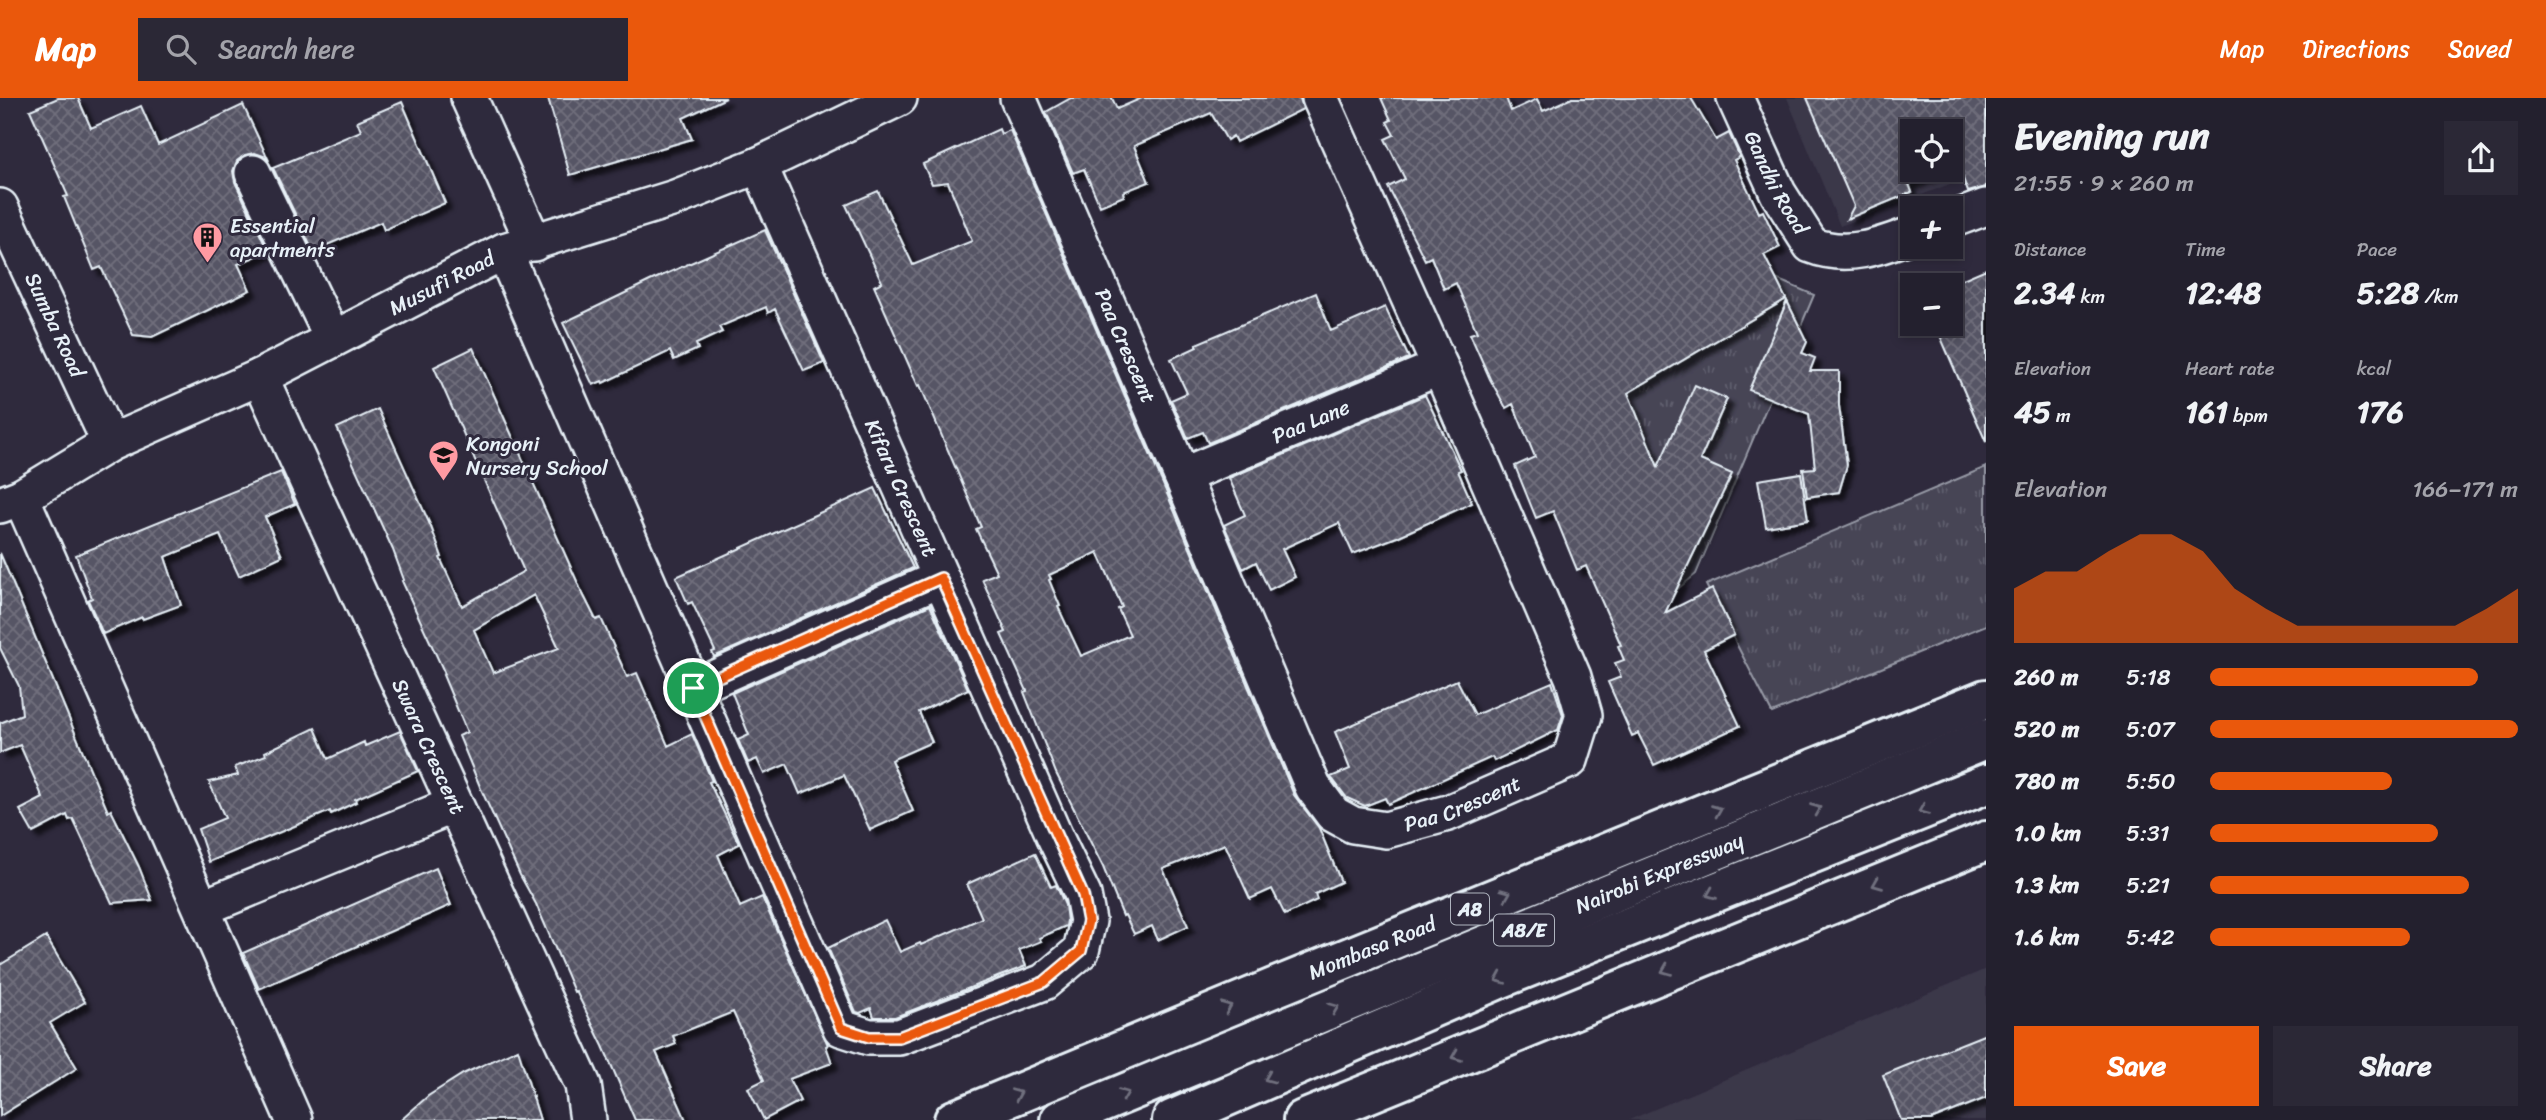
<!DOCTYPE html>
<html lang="en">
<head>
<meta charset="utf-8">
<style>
	body { margin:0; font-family:Sriracha,sans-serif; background:#2b2836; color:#f1f3f6; height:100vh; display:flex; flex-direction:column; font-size:26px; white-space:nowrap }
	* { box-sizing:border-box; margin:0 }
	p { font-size:23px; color:#a3a3aa }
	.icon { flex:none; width:38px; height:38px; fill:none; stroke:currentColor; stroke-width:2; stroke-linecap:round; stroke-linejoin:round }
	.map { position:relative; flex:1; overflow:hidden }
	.drawer { display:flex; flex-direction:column; background:#23202e; width:560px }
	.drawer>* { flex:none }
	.tools { position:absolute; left:1900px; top:21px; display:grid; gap:14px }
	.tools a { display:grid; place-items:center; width:63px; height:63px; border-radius:0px; background:#23202e; box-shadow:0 4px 10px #0003,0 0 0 2px #403e4a; font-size:35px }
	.pin { position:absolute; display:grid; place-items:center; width:60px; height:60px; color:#fff; margin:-30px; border:4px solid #fff; border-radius:50%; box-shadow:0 2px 7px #0007 }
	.round { display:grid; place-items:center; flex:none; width:74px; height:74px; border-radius:0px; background:#2b2836 }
	.summary { display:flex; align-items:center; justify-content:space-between; height:119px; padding:0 28px }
	h1 { font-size:38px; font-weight:700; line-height:52px }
	.figures { display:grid; grid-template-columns:repeat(3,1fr); gap:10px; height:119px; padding:7px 28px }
	.figures div { display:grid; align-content:center }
	.figures b { font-size:30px; font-weight:700 }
	.figures small { font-size:19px; font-weight:400 }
	.figures p { font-size:19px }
	.chart { height:196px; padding:14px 28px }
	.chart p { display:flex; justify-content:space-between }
	.chart svg { width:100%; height:126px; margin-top:7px; fill:#ea580c; opacity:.7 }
	.action { display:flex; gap:14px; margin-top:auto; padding:14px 28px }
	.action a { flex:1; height:80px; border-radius:0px; background:#ea580c; color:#fff; font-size:28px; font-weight:700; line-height:80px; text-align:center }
	.action a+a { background:#2b2836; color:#f1f3f6 }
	ul { padding:0 28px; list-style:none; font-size:23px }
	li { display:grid; grid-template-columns:112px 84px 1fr; align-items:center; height:52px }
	li i { height:18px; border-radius:9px; background:#ea580c }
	header { display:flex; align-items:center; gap:42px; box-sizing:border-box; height:98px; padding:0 35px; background:#ea580c; color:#fff }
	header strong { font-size:33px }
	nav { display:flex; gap:38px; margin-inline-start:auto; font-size:24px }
	.search { width:490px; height:63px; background:#2b2836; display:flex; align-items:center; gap:18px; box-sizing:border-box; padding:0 24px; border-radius:0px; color:#a3a3aa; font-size:26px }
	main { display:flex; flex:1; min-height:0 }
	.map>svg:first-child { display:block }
	.built { fill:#3b3749 }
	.grass { fill:url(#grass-tufts); stroke:#979aa6; stroke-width:2 }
	.building { fill:url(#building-cross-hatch); stroke:#e8f1f8; stroke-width:2; fill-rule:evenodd; filter:url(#shadow) }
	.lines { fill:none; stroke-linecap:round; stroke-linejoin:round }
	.street-casing { stroke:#e8f1f8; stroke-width:40 }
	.highway-casing { stroke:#e8f1f8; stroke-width:44 }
	.street { stroke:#2f2a3d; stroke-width:35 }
	.highway { stroke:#2f2a3d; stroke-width:38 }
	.oneway { stroke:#70707e }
	.route-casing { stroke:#fff; stroke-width:14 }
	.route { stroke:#ea580c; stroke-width:9 }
	.labels { text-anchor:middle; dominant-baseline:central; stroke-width:6; stroke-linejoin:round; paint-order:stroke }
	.shield { fill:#2f2a3d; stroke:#b0b5c0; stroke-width:2 }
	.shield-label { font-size:19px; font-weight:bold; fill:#e8f1f8 }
	.street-label { font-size:21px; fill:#e8f1f8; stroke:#2f2a3d }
	.poi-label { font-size:21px; fill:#e8f1f8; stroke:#2f2a3d; text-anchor:start }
</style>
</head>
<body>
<header>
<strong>Map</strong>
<div class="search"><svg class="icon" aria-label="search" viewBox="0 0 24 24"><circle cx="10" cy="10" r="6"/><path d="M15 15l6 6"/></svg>Search here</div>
<nav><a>Map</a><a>Directions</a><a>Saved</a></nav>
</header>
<main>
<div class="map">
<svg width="1986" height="1022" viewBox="0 0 1986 1022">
	<defs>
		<pattern id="grass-tufts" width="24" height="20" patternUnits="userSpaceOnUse" patternTransform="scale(1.75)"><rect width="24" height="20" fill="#464455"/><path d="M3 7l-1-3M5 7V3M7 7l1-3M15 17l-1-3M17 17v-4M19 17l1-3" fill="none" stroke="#615f6e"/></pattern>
		<pattern id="building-cross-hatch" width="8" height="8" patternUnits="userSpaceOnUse" patternTransform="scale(1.75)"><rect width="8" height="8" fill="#575565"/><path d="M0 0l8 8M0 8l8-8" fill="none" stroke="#6f6e7c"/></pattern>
		<filter id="shadow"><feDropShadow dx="6" dy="6" stdDeviation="2" flood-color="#0009"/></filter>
	</defs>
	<rect width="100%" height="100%" fill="#2f2a3d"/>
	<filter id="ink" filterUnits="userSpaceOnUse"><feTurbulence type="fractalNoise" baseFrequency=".0143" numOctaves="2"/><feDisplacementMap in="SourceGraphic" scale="14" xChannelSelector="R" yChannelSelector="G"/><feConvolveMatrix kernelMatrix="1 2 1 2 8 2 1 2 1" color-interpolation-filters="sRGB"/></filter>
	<g filter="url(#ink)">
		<!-- built -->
		<path class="built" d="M1787,0H1915L1929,33H1913V72H1944L1950,86L1840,128Z
			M1986,871V1022H1629Z"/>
		<!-- grass -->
		<path class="grass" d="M1769,178L1814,197L1696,476L1673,495L1567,278Z
			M1986,369V527L1772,615L1706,487Z"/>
		<!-- building -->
		<path class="building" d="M58,0H78L91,30L141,8L158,47L243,7L269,63L264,58L255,55L245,57L237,63L233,73L235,84L268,153L238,166L250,192L152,239L133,237L101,169L94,172L64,99L68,98L30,12Z
			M548,0H726L683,20L692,41L570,77Z
			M1071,0H1112L1117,11L1142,0H1300L1303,11L1236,44L1233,38L1227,42L1211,15L1134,48L1149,84L1123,94L1124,98L1100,108L1084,71L1073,75L1046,14Z
			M1381,0H1506L1511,13L1537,1L1543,13L1572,0H1691L1716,42L1729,35L1740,59L1734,62L1759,115L1763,113L1780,149L1764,157L1786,201L1628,295L1658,369L1695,287L1727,301L1700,362L1732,376L1665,515L1712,491L1734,537L1704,552L1740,628L1654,667L1638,635L1632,638L1608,584L1621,579L1615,565L1624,562L1618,548L1621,547L1586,468L1577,472L1553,413L1536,420L1515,368L1535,359L1513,306L1506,310L1490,281L1470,236L1477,234L1456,185L1444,191L1431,159L1425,162L1388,89L1405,81L1385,41L1394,37L1387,24L1391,22Z
			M1807,0H1986V89L1968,94L1957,64L1951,67V33H1913V72H1940L1909,86L1912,94L1847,121L1854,108Z
			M402,4L445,105L384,132L381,124L313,153L273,70L361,33L357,23Z
			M999,31L1001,36L1010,32L1163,386L1294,697L1319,730L1341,784L1315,796L1317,802L1285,817L1272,791L1250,801L1225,746L1163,771L1188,828L1158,842L1152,828L1134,836L1125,817L1123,818L1103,769L1056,675L1024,594L1027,593L1001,536L1006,534L982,481L997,475L976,431L981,429L920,287L918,288L874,188L882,184L846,107L878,93L913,167L972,143L948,84L932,86L923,66ZM1098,454L1122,509L1118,511L1130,537L1081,558L1058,509L1060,508L1049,482L1051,481L1049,477Z
			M765,132L824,265L804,273L775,211L768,215L766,209L719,229L722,234L696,246L698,251L674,262L670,253L603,285L602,283L593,287L563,225L650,183Z
			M1986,171V344L1935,226H1951V187H1949Z
			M1316,195L1331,233L1385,209L1409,260L1208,345L1203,334L1188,340L1171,302L1187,295L1171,261L1197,249L1196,246Z
			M1787,203L1807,244L1802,255L1815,260L1810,273H1839V308L1847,367L1839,394L1807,399L1803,371L1815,370L1809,316L1749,292Z
			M473,250L580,490L596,522L601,520L627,579L637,575L668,648L692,636L712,683L709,684L739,746L718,757L740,809L762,799L828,947L826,948L832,965L789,981L800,1003L764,1022L748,990L764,982L733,914L673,938L676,946L656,954L686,1022H635L603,948L576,893L574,894L536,806L520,777L481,691L459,638L467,634L443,577L445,576L402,483L404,482L393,452L337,330L378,311L431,429L442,459L440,460L462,508L524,473L434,269ZM534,497L559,550L493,575L474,532Z
			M1425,297L1461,372L1458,373L1472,405L1397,439L1353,456L1339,425L1282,451L1295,479L1269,492L1256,464L1243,471L1224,427L1245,417L1229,380Z
			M281,374L295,406L265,419L282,458L239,478L220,437L165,459L181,507L143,521L142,519L103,536L88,502L92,500L76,457Z
			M1801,375L1808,422L1766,429L1758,382Z
			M875,390L913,470L714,559L712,554L715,553L692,504L688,506L676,479Z
			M0,455L108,714L111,712L139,769L152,802L112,805L73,721L69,722L67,717L33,735L20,712L43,700L20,647L0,655V625L22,616L19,588L0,550Z
			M930,507L968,591L919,614L932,644L891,662L913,713L870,732L844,677L800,696L787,666L764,676L757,661L748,665L738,642L749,637L732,595Z
			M1457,582L1475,617L1552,584L1563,617L1558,632L1494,663L1492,659L1388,706L1385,700L1365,708L1347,700L1331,679L1350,671L1335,634Z
			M315,630L328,661L364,644L365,648L400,633L418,673L355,701L356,704L331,716L330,713L209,764L198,731L225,720L209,684L238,677L235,669L266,657L265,654Z
			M1035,755L1051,789L1056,787L1065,807L1067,823L1066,828L1039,840L1041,843L1019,852L1026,868L895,919H874L871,910L860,915L856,914L828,850L885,822L900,854L920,845L921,847L982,820L967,786Z
			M436,770L451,807L259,891L243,855Z
			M46,839L85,904L50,925L77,970L0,1018V867Z
			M1986,936V1000L1931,1022H1901L1883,977Z
			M518,951L540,1022H401L428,998L463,976Z"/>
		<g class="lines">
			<defs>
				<g id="street">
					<path d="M469,0L534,145"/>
					<path id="s1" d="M1018,0L1182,378L1313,689L1333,716L1353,727L1386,732L1448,715L1570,662L1584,617L1573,579L1440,269L1320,0"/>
					<path id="s2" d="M1735,0L1778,95L1811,147C1846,161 1879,149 1913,136"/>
					<path d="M253,75L333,241"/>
					<path id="s3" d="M0,109L110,345"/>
					<path d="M1951,122L1986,109"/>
					<path d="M504,153L841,930L869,939H899L1044,884L1081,853L1088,823L1083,797L1054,737L759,67"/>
					<path id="s4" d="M260,279L583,987L588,1022"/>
					<path id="s5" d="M1182,378L1440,269"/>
					<path d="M21,399L294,1022"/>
					<path id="s6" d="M0,407L21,399L110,345L260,279L504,153L675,100L759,67L899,0"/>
					<path d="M693,590L941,480"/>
					<path d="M202,810L454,707"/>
				</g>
				<g id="highway">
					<path id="s7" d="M954,1022L1271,891L1986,601"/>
					<path id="s8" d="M1060,1022L1986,641"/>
					<path d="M1172,1022L1501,880L1986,686"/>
					<path d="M1303,1022L1986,743"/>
				</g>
			</defs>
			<!-- street casing -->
			<use href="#street" class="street-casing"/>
			<!-- highway casing -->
			<use href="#highway" class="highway-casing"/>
			<!-- street -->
			<use href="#street" class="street"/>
			<!-- highway -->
			<use href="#highway" class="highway"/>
		</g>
		<!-- one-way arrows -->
		<defs><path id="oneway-chevron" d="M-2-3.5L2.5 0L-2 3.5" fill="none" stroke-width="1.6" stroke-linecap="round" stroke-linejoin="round" transform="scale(1.75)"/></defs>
		<g class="oneway">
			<use href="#oneway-chevron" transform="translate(1816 711) rotate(-22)"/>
			<use href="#oneway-chevron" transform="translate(1717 712) rotate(-22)"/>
			<use href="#oneway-chevron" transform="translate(1923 712) rotate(158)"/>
			<use href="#oneway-chevron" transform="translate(1877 786) rotate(158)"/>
			<use href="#oneway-chevron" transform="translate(1506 796) rotate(-22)"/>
			<use href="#oneway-chevron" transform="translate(1711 796) rotate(158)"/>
			<use href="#oneway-chevron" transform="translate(1666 872) rotate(158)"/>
			<use href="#oneway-chevron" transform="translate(1500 881) rotate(157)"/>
			<use href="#oneway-chevron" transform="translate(1227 909) rotate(-23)"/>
			<use href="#oneway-chevron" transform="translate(1334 910) rotate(-22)"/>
			<use href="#oneway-chevron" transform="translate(1456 958) rotate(158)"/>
			<use href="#oneway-chevron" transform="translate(1269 980) rotate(157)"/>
			<use href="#oneway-chevron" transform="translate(1017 996) rotate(-23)"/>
			<use href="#oneway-chevron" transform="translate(1124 996) rotate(-22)"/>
		</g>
	</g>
	<g class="lines" filter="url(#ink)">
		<defs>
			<path id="route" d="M941,480L1083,797L1088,823L1081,853L1044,884L899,939H869L841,930L693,590Z"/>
		</defs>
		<!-- route casing -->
		<use href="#route" class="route-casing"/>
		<!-- route -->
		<use href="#route" class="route"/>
	</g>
	<!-- icons -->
	<defs>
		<symbol id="building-pin" viewBox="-11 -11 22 30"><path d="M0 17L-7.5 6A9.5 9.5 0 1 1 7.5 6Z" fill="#ff9aa2" stroke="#2f2a3d"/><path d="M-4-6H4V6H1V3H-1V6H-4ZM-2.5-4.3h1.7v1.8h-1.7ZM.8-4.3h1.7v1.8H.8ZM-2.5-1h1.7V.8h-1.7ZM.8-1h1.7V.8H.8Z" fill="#111"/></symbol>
		<symbol id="school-pin" viewBox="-11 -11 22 30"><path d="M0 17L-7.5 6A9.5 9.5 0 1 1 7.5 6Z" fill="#ff9aa2" stroke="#2f2a3d"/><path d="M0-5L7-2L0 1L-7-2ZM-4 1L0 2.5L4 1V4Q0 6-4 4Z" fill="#111"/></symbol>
	</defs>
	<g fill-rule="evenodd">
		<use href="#building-pin" x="190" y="122" width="35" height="47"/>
		<use href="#school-pin" x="426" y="340" width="35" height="47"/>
	</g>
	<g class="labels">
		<!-- shield labels -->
		<g class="shield">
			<rect x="1451" y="795.5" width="38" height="31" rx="5"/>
			<rect x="1494" y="816.5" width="60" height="31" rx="5"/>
		</g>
		<g class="shield-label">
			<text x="1470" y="811">A8</text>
			<text x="1524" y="832">A8/E</text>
		</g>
		<!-- street labels -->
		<g class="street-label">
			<text stroke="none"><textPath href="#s2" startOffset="94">Gandhi Road</textPath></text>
			<text stroke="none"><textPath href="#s6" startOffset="495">Musufi Road</textPath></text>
			<text stroke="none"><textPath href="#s3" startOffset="130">Sumba Road</textPath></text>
			<text stroke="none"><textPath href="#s1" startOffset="270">Paa Crescent</textPath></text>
			<text stroke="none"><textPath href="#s5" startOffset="140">Paa Lane</textPath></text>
			<text transform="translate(901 390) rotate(66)">Kifaru Crescent</text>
			<text stroke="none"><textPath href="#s4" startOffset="406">Swara Crescent</textPath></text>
			<text stroke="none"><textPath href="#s1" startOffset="920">Paa Crescent</textPath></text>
			<text stroke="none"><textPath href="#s8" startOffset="648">Nairobi Expressway</textPath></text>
			<text stroke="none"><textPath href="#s7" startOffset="452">Mombasa Road</textPath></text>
		</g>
		<!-- poi labels -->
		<g class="poi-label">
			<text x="230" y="128">Essential<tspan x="230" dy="24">apartments</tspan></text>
			<text x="466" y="346">Kongoni<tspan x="466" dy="24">Nursery School</tspan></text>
		</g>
	</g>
</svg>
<div class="tools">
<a><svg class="icon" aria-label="locate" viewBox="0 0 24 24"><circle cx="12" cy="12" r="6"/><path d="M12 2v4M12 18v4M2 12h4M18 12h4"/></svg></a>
<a>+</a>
<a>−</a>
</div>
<div class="pin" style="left:693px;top:590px;background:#1e9e55"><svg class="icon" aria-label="arrive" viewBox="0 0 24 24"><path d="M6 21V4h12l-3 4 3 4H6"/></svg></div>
</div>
<section class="drawer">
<div class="summary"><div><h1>Evening run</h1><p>21:55 · 9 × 260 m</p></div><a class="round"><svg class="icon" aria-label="share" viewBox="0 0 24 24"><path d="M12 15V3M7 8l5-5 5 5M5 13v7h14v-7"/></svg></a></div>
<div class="figures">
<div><p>Distance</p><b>2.34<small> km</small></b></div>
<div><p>Time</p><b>12:48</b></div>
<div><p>Pace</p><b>5:28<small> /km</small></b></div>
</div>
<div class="figures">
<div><p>Elevation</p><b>45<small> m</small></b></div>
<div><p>Heart rate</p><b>161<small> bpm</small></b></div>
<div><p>kcal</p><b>176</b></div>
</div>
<div class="chart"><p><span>Elevation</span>166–171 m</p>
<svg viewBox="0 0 160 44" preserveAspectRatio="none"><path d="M0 44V25L10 19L20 19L30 12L40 6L50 6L60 12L70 25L80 32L90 38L100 38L110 38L120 38L130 38L140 38L150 32L160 25V44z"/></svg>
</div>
<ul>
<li><b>260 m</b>5:18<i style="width:87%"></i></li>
<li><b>520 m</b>5:07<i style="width:100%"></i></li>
<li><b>780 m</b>5:50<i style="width:59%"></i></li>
<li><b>1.0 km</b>5:31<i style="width:74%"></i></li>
<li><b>1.3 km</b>5:21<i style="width:84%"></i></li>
<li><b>1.6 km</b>5:42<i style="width:65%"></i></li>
</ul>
<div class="action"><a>Save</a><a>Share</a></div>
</section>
</main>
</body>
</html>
